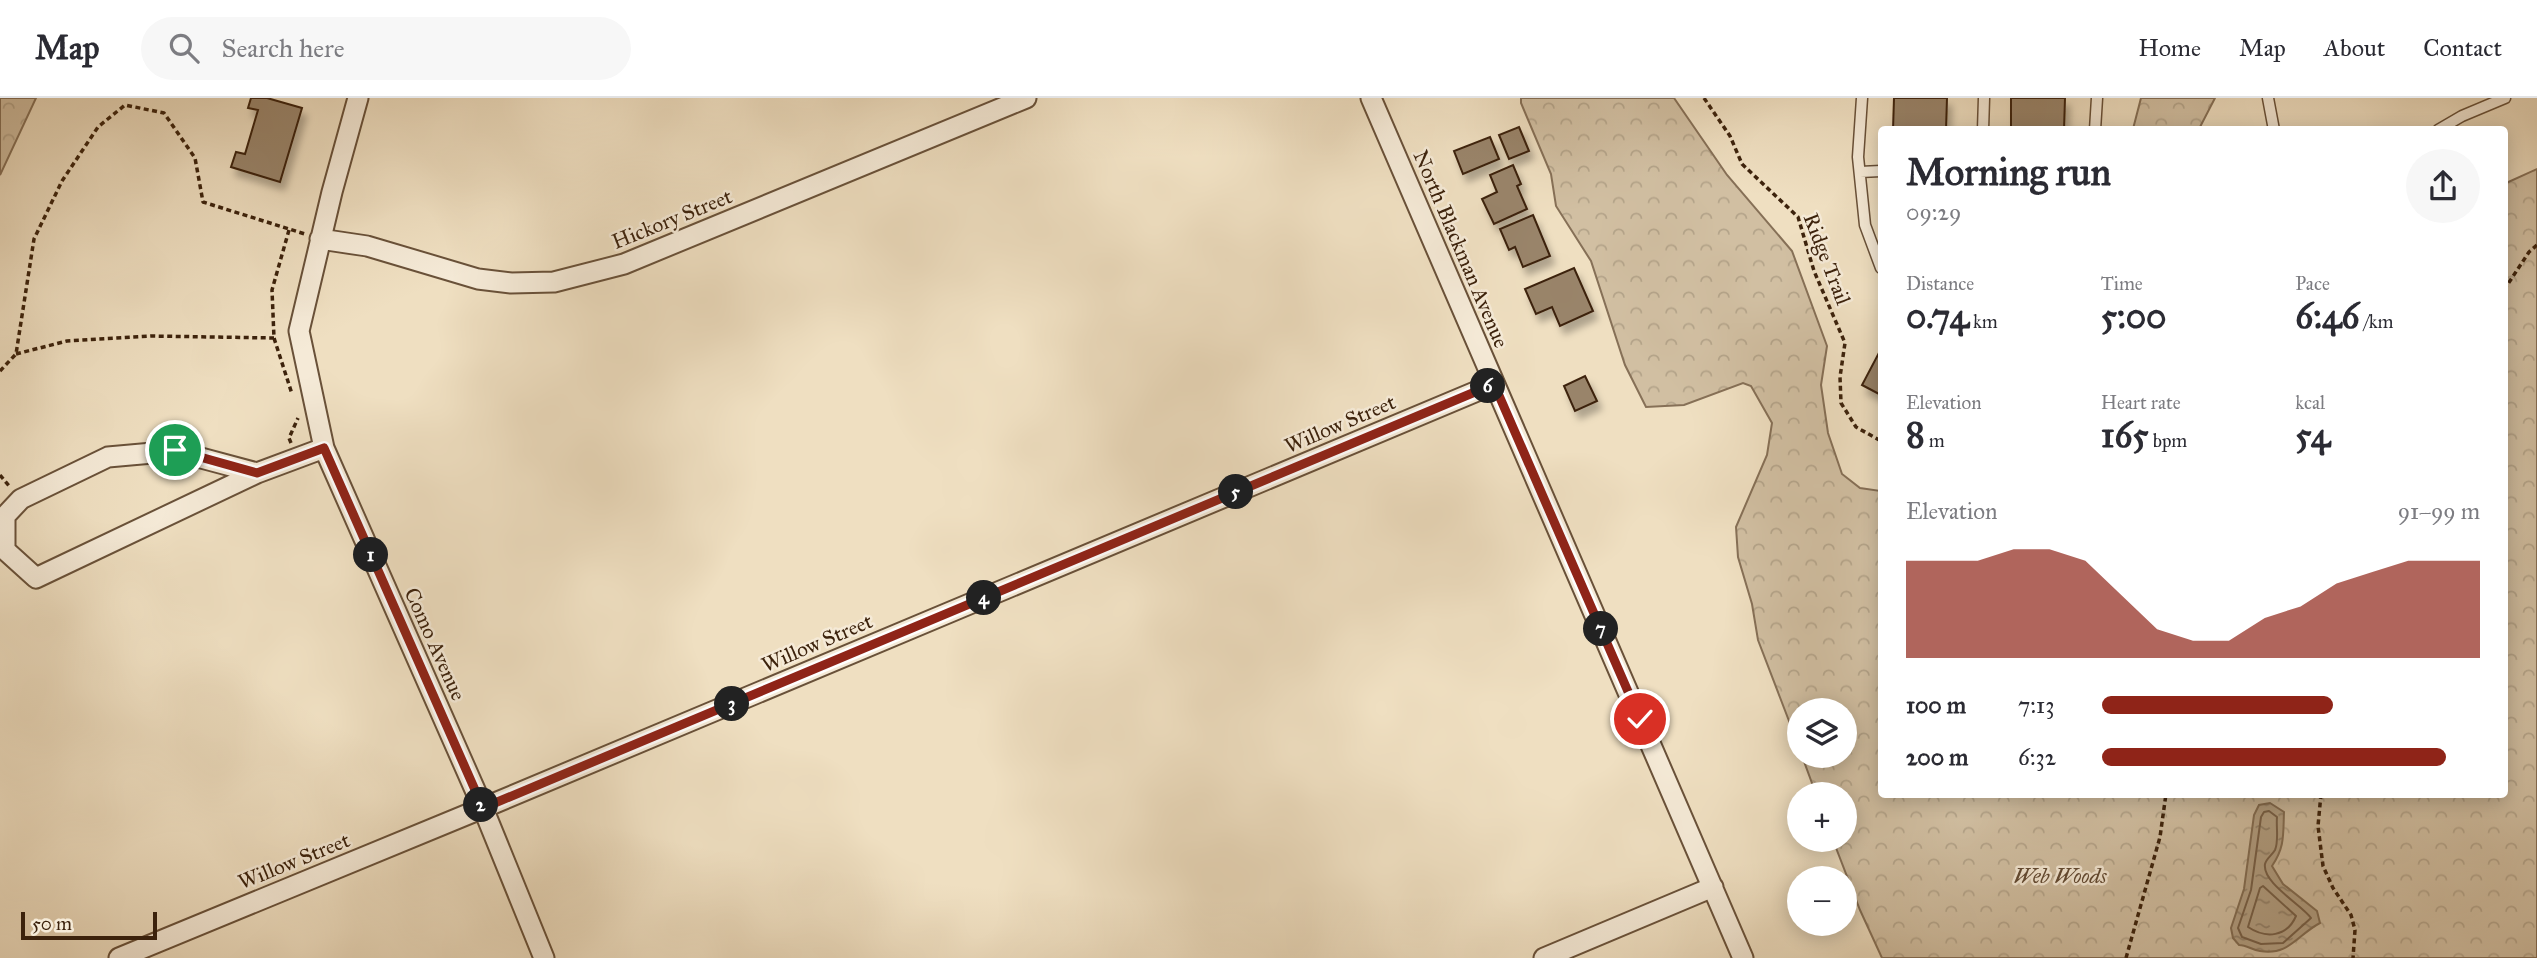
<!DOCTYPE html>
<html lang="en">
<head>
<meta charset="utf-8">
<style>
	body { margin:0; font-family:"IM FELL Great Primer",serif; background:#f7f7f7; color:#2b2b33; height:100vh; display:flex; flex-direction:column; font-size:26px; white-space:nowrap }
	* { box-sizing:border-box; margin:0 }
	p { font-size:23px; color:#7c7c81 }
	.icon { flex:none; width:38px; height:38px; fill:none; stroke:currentColor; stroke-width:2; stroke-linecap:round; stroke-linejoin:round }
	.map { position:relative; flex:1; overflow:hidden }
	.side { position:absolute; left:1878px; top:28px; width:630px; height:672px; display:flex; flex-direction:column; background:#fff; border-radius:7px; box-shadow:0 4px 18px #0003 }
	.side>* { flex:none }
	.tools { position:absolute; left:1787px; top:600px; display:grid; gap:14px }
	.tools a { display:grid; place-items:center; width:70px; height:70px; border-radius:50%; background:#fff; box-shadow:0 4px 18px #0003; font-size:35px }
	.scale { position:absolute; left:21px; bottom:18px; width:136px; box-sizing:border-box; padding-left:7px; border:4px solid #3c220c; border-top:0; font-size:19px; line-height:24px; white-space:nowrap; color:#3c220c; -webkit-text-stroke:5px #f5ead7; paint-order:stroke }
	.pin { position:absolute; display:grid; place-items:center; width:60px; height:60px; color:#fff; margin:-30px; border:4px solid #fff; border-radius:50%; box-shadow:0 2px 7px #0007 }
	.km { position:absolute; width:35px; height:35px; margin:-18px; border-radius:50%; background:#222; color:#fff; font-size:19px; line-height:35px; text-align:center }
	.round { display:grid; place-items:center; flex:none; width:74px; height:74px; border-radius:37px; background:#f7f7f7 }
	.summary { display:flex; align-items:center; justify-content:space-between; height:119px; padding:0 28px }
	h1 { font-size:38px; font-weight:800; line-height:52px }
	.metrics { display:grid; grid-template-columns:repeat(3,1fr); gap:10px; height:119px; padding:7px 28px }
	.metrics div { display:grid; align-content:center }
	.metrics b { font-size:35px; font-weight:800 }
	.metrics small { font-size:19px; font-weight:400 }
	.metrics p { font-size:19px }
	.chart { height:196px; padding:14px 28px }
	.chart p { display:flex; justify-content:space-between }
	.chart svg { width:100%; height:126px; margin-top:7px; fill:#8f2418; opacity:.7 }
	ul { padding:0 28px; list-style:none; font-size:23px }
	li { display:grid; grid-template-columns:112px 84px 1fr; align-items:center; height:52px }
	li i { height:18px; border-radius:9px; background:#8f2418 }
	header { display:flex; align-items:center; gap:42px; box-sizing:border-box; height:98px; padding:0 35px; background:#fff; border-bottom:2px solid #e1e1e2 }
	header strong { font-size:33px }
	nav { display:flex; gap:38px; margin-inline-start:auto; font-size:24px }
	.search { width:490px; height:63px; background:#f7f7f7; display:flex; align-items:center; gap:18px; box-sizing:border-box; padding:0 24px; border-radius:38px; color:#7c7c81; font-size:26px }
	.map>svg:first-child { display:block }
	.forest { fill:url(#forest-crowns); stroke:#867057; stroke-width:2 }
	.water { fill:url(#water-ripples); stroke:#836d53; stroke-width:2 }
	.lines { fill:none; stroke-linecap:round; stroke-linejoin:round }
	.shore { stroke:#776048; stroke-width:2 }
	.building { fill:#99846a; stroke:#3c220c; stroke-width:2; filter:url(#shadow) }
	.service-casing { stroke:#695139; stroke-width:13 }
	.minor-casing { stroke:#695139; stroke-width:23 }
	.path { stroke:#3c220c; stroke-width:3.5; stroke-dasharray:5 3.5; stroke-linecap:butt }
	.service { stroke:#f5ead7; stroke-width:10 }
	.minor { stroke:#f5ead7; stroke-width:19 }
	.route-casing { stroke:#fff; stroke-width:14 }
	.route { stroke:#8f2418; stroke-width:9 }
	.labels { text-anchor:middle; dominant-baseline:central; stroke-width:5; stroke-linejoin:round; paint-order:stroke }
	.street-label { font-size:21px; fill:#3c220c; stroke:#f5ead7 }
	.park-label { font-size:21px; font-style:italic; fill:#614932; stroke:#f5ead7 }
</style>
</head>
<body>
<header>
<strong>Map</strong>
<div class="search"><svg class="icon" aria-label="search" viewBox="0 0 24 24"><circle cx="10" cy="10" r="6"/><path d="M15 15l6 6"/></svg>Search here</div>
<nav><a>Home</a><a>Map</a><a>About</a><a>Contact</a></nav>
</header>
<div class="map">
<svg width="2537" height="860" viewBox="0 0 2537 860">
	<defs>
		<pattern id="forest-crowns" width="20" height="18" patternUnits="userSpaceOnUse" patternTransform="scale(1.75)"><rect width="20" height="18" fill="#d1bfa2"/><path d="M2 6a3 3 0 1 1 6 0M12 15a3 3 0 1 1 6 0" fill="none" stroke="#b4a48a"/></pattern>
		<pattern id="water-ripples" width="26" height="14" patternUnits="userSpaceOnUse" patternTransform="scale(1.75)"><rect width="26" height="14" fill="#b29f83"/><path d="M2 4q2-2 4 0t4 0M15 11q2-2 4 0t4 0" fill="none" stroke="#92816a"/></pattern>
		<filter id="shadow"><feDropShadow dx="4.5" dy="8" stdDeviation="3.5" flood-color="#0004"/></filter>
	</defs>
	<rect width="100%" height="100%" fill="#efdfc1"/>
	<filter id="stains"><feTurbulence type="fractalNoise" baseFrequency=".00286" numOctaves="4"/><feColorMatrix values="0 0 0 0 .2 0 0 0 0 .09 0 0 0 0 .02 0 0 0 .5 -.17"/></filter>
	<radialGradient id="worn" r=".72"><stop offset=".6" stop-color="#630" stop-opacity="0"/><stop offset="1" stop-color="#630" stop-opacity=".3"/></radialGradient>
	<!-- forest -->
	<path class="forest" d="M0,0H36L0,77Z
		M1521,0H1674L1727,77L1792,153L1827,248L1821,287L1828,335L1842,376L1860,390L1881,393V696H2504V86L2537,71V860H1882L1860,812L1833,742H1844V696H1816L1802,658H1844V612H1799V649L1758,542L1752,506L1738,459L1736,429L1767,357L1772,325L1751,288L1743,285L1684,307L1646,309L1625,267L1591,163L1556,108L1551,76L1521,5Z
		M2141,0H2215L2199,31H2133Z"/>
	<!-- water -->
	<path class="water" d="M2270,705L2284,714C2283,737 2285,749 2272,768L2283,786L2317,813L2320,825C2297,837 2289,858 2260,853C2252,852 2247,847 2239,847L2233,840L2231,830L2244,791L2254,717L2259,707Z"/>
	<g class="lines">
		<!-- shore -->
		<path class="shore" d="M2269,713L2277,719C2276,729 2279,743 2275,752C2272,757 2266,761 2265,766C2262,785 2302,807 2311,820L2283,845L2261,846L2242,839L2238,830L2251,792L2261,719L2264,714Z
			M2263,788L2296,818C2287,839 2266,841 2248,829L2260,790Z"/>
	</g>
	<!-- building -->
	<path class="building" d="M251,0H267L302,10L280,84L231,69L236,54L245,56L258,12L248,10Z
		M1894,0H1947L1946,32H1893Z
		M2011,0H2065L2064,32H2011Z
		M1519,29L1529,53L1509,61L1499,37Z
		M1490,39L1499,61L1463,76L1454,53Z
		M1513,67L1521,86L1517,88L1527,111L1494,126L1482,101L1497,94L1490,77Z
		M1533,117L1550,158L1523,169L1515,149L1509,152L1500,131Z
		M1574,170L1593,213L1560,228L1552,209L1536,216L1525,191Z
		M1881,251V297L1862,287Z
		M1585,278L1597,303L1575,313L1564,288Z"/>
	<g class="lines">
		<defs>
			<path id="service" d="M1862,0L1858,59L1865,127L1881,170
				M2268,0L2274,32
				M1983,32L1984,0
				M2095,32L2097,0
				M2438,32L2462,18L2505,0
				M1860,74L1881,73"/>
			<path id="minor" d="M358,0L332,94L299,233L324,350L483,710L544,860
				M1371,0L1743,860
				M320,141L367,148L478,181L511,185L554,184L624,166L1026,0
				M257,375L175,353L108,359L21,401L5,418V452L36,480L257,375L324,350
				M119,860L483,710L1494,286
				M1544,860L1713,789"/>
		</defs>
		<!-- service casing -->
		<use href="#service" class="service-casing"/>
		<!-- minor casing -->
		<use href="#minor" class="minor-casing"/>
		<!-- path -->
		<path class="path" d="M1704,0L1730,38L1742,66L1798,119L1814,173L1845,245L1840,279L1841,305L1856,329L1881,343
			M289,132L272,192L274,240L292,296
			M2504,192L2529,154L2537,147
			M16,256L67,243L151,238L274,240
			M0,273L16,256L34,141L62,83L98,29L125,7L164,15L195,60L203,104L305,136
			M291,345L289,340L298,320
			M0,377L10,389
			M2321,696L2318,728L2323,768L2333,790L2351,817L2355,832L2353,860
			M2126,860L2160,739L2166,696"/>
		<!-- service -->
		<use href="#service" class="service"/>
		<!-- minor -->
		<use href="#minor" class="minor"/>
	</g>
	<g class="lines">
		<defs>
			<path id="route" d="M175,352L257,375L324,350L483,710L1494,286L1640,621"/>
		</defs>
		<!-- route casing -->
		<use href="#route" class="route-casing"/>
		<!-- route -->
		<use href="#route" class="route"/>
	</g>
	<g class="labels">
		<!-- street labels -->
		<g class="street-label">
			<text transform="translate(672 121) rotate(-22)">Hickory Street</text>
			<text transform="translate(1461 151) rotate(67)">North Blackman Avenue</text>
			<text transform="translate(1827 161) rotate(69)">Ridge Trail</text>
			<text transform="translate(1340 326) rotate(-23)">Willow Street</text>
			<text transform="translate(817 545) rotate(-23)">Willow Street</text>
			<text transform="translate(435 546) rotate(66)">Como Avenue</text>
			<text transform="translate(294 763) rotate(-22)">Willow Street</text>
		</g>
		<!-- park labels -->
		<g class="park-label">
			<text x="2060" y="778">Web Woods</text>
		</g>
	</g>
	<rect width="100%" height="100%" filter="url(#stains)"/>
	<rect width="100%" height="100%" fill="url(#worn)"/>
</svg>
<div class="tools">
<a><svg class="icon" aria-label="layers" viewBox="0 0 24 24"><path d="M12 4l9 5-9 5-9-5zM3 14l9 5 9-5"/></svg></a>
<a>+</a>
<a>−</a>
</div>
<div class="scale">50 m</div>
<div class="pin" style="left:175px;top:352px;background:#1e9e55"><svg class="icon" aria-label="arrive" viewBox="0 0 24 24"><path d="M6 21V4h12l-3 4 3 4H6"/></svg></div>
<div class="pin" style="left:1640px;top:621px;background:#d93025"><svg class="icon" aria-label="check" viewBox="0 0 24 24"><path d="M5 12l5 5 9-10"/></svg></div>
<b class="km" style="left:371px;top:457px">1</b>
<b class="km" style="left:481px;top:707px">2</b>
<b class="km" style="left:732px;top:606px">3</b>
<b class="km" style="left:984px;top:500px">4</b>
<b class="km" style="left:1236px;top:394px">5</b>
<b class="km" style="left:1488px;top:288px">6</b>
<b class="km" style="left:1601px;top:531px">7</b>
<section class="side">
<div class="summary"><div><h1>Morning run</h1><p>09:29</p></div><a class="round"><svg class="icon" aria-label="share" viewBox="0 0 24 24"><path d="M12 15V3M7 8l5-5 5 5M5 13v7h14v-7"/></svg></a></div>
<div class="metrics">
<div><p>Distance</p><b>0.74<small> km</small></b></div>
<div><p>Time</p><b>5:00</b></div>
<div><p>Pace</p><b>6:46<small> /km</small></b></div>
</div>
<div class="metrics">
<div><p>Elevation</p><b>8<small> m</small></b></div>
<div><p>Heart rate</p><b>165<small> bpm</small></b></div>
<div><p>kcal</p><b>54</b></div>
</div>
<div class="chart"><p><span>Elevation</span>91–99 m</p>
<svg viewBox="0 0 160 44" preserveAspectRatio="none"><path d="M0 44V10L10 10L20 10L30 6L40 6L50 10L60 22L70 34L80 38L90 38L100 30L110 26L120 18L130 14L140 10L150 10L160 10V44z"/></svg>
</div>
<ul>
<li><b>100 m</b>7:13<i style="width:61%"></i></li>
<li><b>200 m</b>6:32<i style="width:91%"></i></li>
</ul>
</section>
</div>
</body>
</html>
